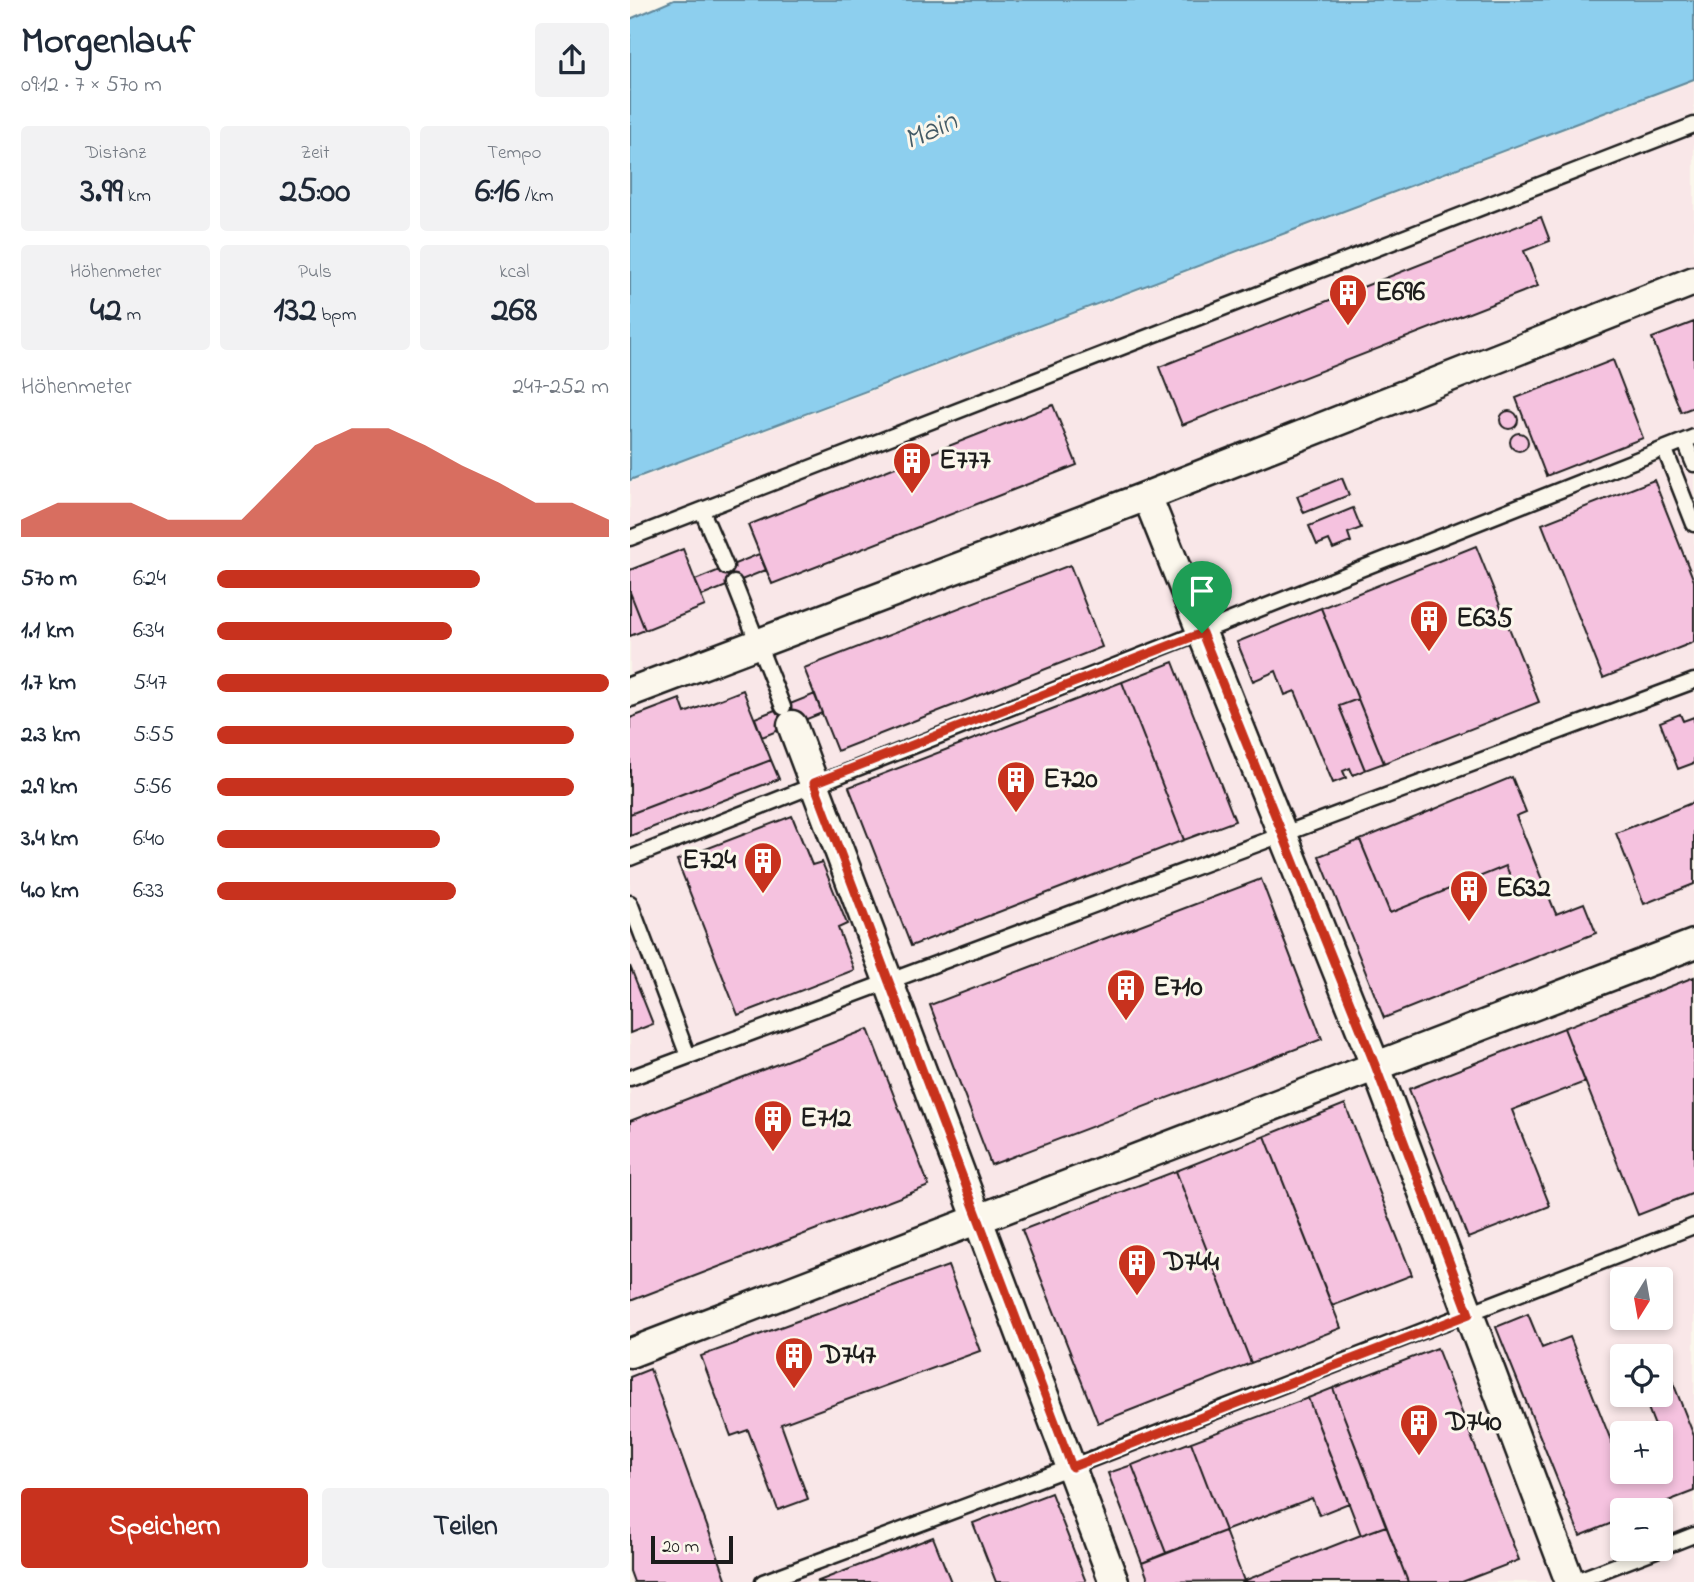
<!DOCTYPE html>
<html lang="de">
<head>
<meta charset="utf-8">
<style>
	body { margin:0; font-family:"Indie Flower",sans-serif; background:#f2f2f3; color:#1f2937; height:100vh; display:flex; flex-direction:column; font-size:26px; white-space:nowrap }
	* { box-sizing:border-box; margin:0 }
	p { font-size:23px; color:#747a83 }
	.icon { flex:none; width:38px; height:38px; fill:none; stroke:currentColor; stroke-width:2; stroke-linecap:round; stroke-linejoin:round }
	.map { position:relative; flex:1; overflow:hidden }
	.sheet { display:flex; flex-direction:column; background:#fff; width:630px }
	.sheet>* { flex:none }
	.needle { width:46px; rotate:191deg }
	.tools { position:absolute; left:980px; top:1267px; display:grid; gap:14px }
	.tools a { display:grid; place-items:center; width:63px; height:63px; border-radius:7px; background:#fff; box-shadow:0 4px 10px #0003; font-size:35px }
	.scale { position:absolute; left:21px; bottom:18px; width:82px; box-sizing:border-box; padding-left:7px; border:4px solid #1c1c1c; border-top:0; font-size:19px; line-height:24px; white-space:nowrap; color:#1c1c1c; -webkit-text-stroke:5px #fbf7ec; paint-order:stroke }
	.pin { position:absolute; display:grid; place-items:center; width:60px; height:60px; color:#fff; margin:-72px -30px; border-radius:50% 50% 50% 0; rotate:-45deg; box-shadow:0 0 7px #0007 }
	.pin .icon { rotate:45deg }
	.round { display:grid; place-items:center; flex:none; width:74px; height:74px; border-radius:7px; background:#f2f2f3 }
	.overview { display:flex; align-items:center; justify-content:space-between; height:119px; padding:0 21px }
	h1 { font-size:38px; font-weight:700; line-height:52px }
	.figures { display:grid; grid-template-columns:repeat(3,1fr); gap:10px; height:119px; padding:7px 21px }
	.figures div { display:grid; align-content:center; border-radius:7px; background:#f2f2f3; text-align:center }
	.figures b { font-size:35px; font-weight:700 }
	.figures small { font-size:19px; font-weight:400 }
	.figures p { font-size:19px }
	.chart { height:196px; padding:14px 21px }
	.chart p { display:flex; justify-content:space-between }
	.chart svg { width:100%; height:126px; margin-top:7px; fill:#c8321e; opacity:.7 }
	.button { display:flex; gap:14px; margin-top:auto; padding:14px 21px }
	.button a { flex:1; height:80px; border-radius:7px; background:#c8321e; color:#fff; font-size:28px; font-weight:700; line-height:80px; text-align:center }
	.button a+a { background:#f2f2f3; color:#1f2937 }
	ul { padding:0 21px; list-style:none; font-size:23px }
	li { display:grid; grid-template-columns:112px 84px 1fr; align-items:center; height:52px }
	li i { height:18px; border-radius:9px; background:#c8321e }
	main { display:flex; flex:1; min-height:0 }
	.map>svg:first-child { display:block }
	.built { fill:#f9e7e8; fill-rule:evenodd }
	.water { fill:#8dcfee; stroke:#60879a; stroke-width:2 }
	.building { fill:#f5c2df; stroke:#1c1c1c; stroke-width:2 }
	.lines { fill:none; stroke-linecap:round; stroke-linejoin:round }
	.lane-casing { stroke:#1c1c1c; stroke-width:19 }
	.street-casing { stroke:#1c1c1c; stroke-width:33 }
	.lane { stroke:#fbf7ec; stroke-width:14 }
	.street { stroke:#fbf7ec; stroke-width:28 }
	.route-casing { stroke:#fff; stroke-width:14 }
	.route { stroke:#c8321e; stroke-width:9 }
	.labels { text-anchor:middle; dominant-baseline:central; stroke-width:6; stroke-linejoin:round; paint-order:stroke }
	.poi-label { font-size:28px; font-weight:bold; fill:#1c1c1c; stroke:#fbf7ec; text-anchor:start }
	.water-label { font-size:30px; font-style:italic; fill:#445b66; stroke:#fbf7ec }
</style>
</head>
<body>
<main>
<section class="sheet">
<div class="overview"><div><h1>Morgenlauf</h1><p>09:12 · 7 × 570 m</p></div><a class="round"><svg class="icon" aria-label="share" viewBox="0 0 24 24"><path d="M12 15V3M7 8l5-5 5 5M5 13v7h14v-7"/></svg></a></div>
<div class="figures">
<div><p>Distanz</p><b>3.99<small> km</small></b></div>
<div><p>Zeit</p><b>25:00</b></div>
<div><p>Tempo</p><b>6:16<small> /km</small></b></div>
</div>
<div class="figures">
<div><p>Höhenmeter</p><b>42<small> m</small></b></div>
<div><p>Puls</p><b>132<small> bpm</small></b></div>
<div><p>kcal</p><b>268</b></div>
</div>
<div class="chart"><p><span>Höhenmeter</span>247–252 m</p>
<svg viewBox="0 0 160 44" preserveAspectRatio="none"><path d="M0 44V38L10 32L20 32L30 32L40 38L50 38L60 38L70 25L80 12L90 6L100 6L110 12L120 19L130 25L140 32L150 32L160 38V44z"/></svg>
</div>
<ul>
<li><b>570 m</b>6:24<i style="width:67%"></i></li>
<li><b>1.1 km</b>6:34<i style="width:60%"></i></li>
<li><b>1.7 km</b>5:47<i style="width:100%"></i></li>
<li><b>2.3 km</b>5:55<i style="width:91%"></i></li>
<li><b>2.9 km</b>5:56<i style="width:91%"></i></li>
<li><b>3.4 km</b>6:40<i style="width:57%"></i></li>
<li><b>4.0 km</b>6:33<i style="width:61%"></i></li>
</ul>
<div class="button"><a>Speichern</a><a>Teilen</a></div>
</section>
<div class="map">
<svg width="1064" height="1582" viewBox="0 0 1064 1582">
	<rect width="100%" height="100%" fill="#fbf7ec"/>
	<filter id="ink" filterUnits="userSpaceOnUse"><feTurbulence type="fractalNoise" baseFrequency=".0143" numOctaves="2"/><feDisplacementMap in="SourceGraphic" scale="14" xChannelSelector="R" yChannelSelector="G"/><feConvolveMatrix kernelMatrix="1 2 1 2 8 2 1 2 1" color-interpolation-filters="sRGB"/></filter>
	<g filter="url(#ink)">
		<!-- built -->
		<path class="built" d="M1064,81V1582H0V482ZM992,1279H1031V1318H992ZM992,1356H1031V1395H992ZM992,1433H1031V1472H992ZM992,1510H1031V1549H992Z"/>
		<!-- water -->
		<path class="water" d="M44,0H1064V79L0,480V19Z"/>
		<!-- building -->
		<path class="building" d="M911,217L920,241L894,251L908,286L552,425L529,367Z
			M1064,322V407L1051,412L1022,338Z
			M983,360L1013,438L916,476L886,398Z
			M423,405L447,465L142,584L118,525Z
			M870 420a9 9 0 1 1 18 0a9 9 0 1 1-18 0Z
			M880 442a9 9 0 1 1 18 0a9 9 0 1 1-18 0Z
			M712,478L719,495L674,513L667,496Z
			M1024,480L1064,581V642L973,678L912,524Z
			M723,508L731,528L718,533L721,542L703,549L699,540L687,545L679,526Z
			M846,546L909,702L754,763L691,608Z
			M53,549L75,606L15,630L0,592V570Z
			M129,554L136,570L72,596L65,580Z
			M440,565L472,647L207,751L174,668Z
			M0,592L15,630L0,636Z
			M691,608L728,699L709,706L735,770L723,775L720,768L713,771L716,778L703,783L665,691L655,695L646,671L623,681L607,642Z
			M543,662L605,821L554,840L492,682Z
			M492,682L554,840L281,946L219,787Z
			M113,690L141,760L0,814V718L50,699L55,713Z
			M185,694L192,713L132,737L125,718Z
			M728,699L754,763L735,770L709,706Z
			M1050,714L1053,721L1064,717V763L1048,769L1030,722Z
			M141,760L149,779L0,836V814Z
			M882,777L896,812L886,816L913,882L887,892L876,866L760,913L730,840Z
			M1064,802V884L1014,904L986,833Z
			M162,816L182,865L192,862L217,924L208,928L224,970L108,1015L47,860Z
			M730,840L760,913L876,866L887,892L913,882L926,914L954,903L966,933L754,1018L689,856Z
			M631,879L692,1039L361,1165L300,1005Z
			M0,966L23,1024L0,1033Z
			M1064,977V1193L1008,1215L934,1028Z
			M934,1028L955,1082L882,1110L920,1206L838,1238L779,1089Z
			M238,1029L299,1186L0,1301V1121Z
			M715,1104L782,1275L702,1306L635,1136Z
			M635,1136L711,1328L621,1363L546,1171Z
			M546,1171L621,1363L468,1423L392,1230Z
			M318,1266L350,1351L151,1424L178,1499L148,1510L118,1430L101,1436L71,1356Z
			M898,1314L912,1348L940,1337L982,1443L992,1439V1472H1031V1433H1007L1025,1426L1013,1395H1031V1373L1038,1370L1064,1436V1491L1015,1510H992V1519L950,1536L866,1327Z
			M807,1348L889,1560L832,1582H778L703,1388Z
			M20,1369L97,1581L93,1582H4L0,1571V1377Z
			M703,1388L756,1526L731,1535L678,1398Z
			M678,1398L719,1503L689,1515L682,1498L595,1531L561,1442Z
			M561,1442L595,1531L536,1553L502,1465Z
			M502,1465L536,1553L512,1563L478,1473Z
			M421,1493L456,1582H366L343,1523Z
			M756,1526L778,1582H611L731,1535Z
			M595,1531L614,1581L519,1582L512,1563Z
			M303,1537L321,1582H186Z"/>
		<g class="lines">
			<defs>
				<path id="lane" d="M1055,442L1064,464
					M1035,450L1064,524
					M72,511L96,567
					M0,538L1064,125
					M104,583L153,707
					M0,858L1064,437
					M0,903L58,1056
					M0,1078L1064,681
					M1031,1548L1064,1535
					M133,1582L441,1467L1064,1226
					M943,1582L1029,1549"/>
				<path id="street" d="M517,496L745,1065L940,1582
					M0,692L517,496L1064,281
					M162,725L484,1582
					M0,1353L1064,944"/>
			</defs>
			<!-- lane casing -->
			<use href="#lane" class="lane-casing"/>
			<!-- street casing -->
			<use href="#street" class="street-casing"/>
			<!-- lane -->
			<use href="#lane" class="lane"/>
			<!-- street -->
			<use href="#street" class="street"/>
		</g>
	</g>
	<g class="lines" filter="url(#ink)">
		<defs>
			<path id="route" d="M572,633L745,1065L839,1314L442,1467L184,783Z"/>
		</defs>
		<!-- route casing -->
		<use href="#route" class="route-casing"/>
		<!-- route -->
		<use href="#route" class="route"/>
	</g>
	<!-- icons -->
	<defs>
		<symbol id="building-pin" viewBox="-11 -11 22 30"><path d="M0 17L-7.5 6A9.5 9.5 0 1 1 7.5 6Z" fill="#c8321e" stroke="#fbf7ec"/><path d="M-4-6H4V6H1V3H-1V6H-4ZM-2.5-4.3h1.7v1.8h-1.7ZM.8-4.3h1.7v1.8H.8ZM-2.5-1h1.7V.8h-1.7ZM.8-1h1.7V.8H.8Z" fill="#fff"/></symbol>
	</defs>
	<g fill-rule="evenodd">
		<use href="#building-pin" x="696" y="271" width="44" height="60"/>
		<use href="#building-pin" x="260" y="439" width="44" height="60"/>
		<use href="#building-pin" x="777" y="597" width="44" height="60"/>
		<use href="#building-pin" x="364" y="758" width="44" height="60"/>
		<use href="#building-pin" x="111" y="839" width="44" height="60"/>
		<use href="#building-pin" x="817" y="867" width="44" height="60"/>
		<use href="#building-pin" x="474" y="966" width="44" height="60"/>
		<use href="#building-pin" x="121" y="1097" width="44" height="60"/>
		<use href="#building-pin" x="485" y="1241" width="44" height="60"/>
		<use href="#building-pin" x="142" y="1334" width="44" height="60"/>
		<use href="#building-pin" x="767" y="1401" width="44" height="60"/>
	</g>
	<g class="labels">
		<!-- poi labels -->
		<g class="poi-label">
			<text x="745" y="293">E696</text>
			<text x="309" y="461">E777</text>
			<text x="826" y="619">E635</text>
			<text x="413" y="780">E720</text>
			<text x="106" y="861" text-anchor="end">E724</text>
			<text x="866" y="889">E632</text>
			<text x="523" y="988">E710</text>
			<text x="170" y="1119">E712</text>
			<text x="534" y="1263">D744</text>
			<text x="191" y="1356">D747</text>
			<text x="816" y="1423">D740</text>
		</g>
		<!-- water labels -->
		<g class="water-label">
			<text transform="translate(301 132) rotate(-24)">Main</text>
		</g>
	</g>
</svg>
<div class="tools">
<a><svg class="needle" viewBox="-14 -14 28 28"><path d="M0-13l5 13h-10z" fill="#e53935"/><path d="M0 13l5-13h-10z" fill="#747a83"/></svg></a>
<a><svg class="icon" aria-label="locate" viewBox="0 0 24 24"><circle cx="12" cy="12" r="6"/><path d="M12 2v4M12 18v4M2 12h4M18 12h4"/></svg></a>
<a>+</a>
<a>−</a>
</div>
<div class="scale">20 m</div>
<div class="pin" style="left:572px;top:633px;background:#1e9e55"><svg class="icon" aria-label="arrive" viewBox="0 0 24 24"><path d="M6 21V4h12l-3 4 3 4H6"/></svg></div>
</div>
</main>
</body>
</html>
